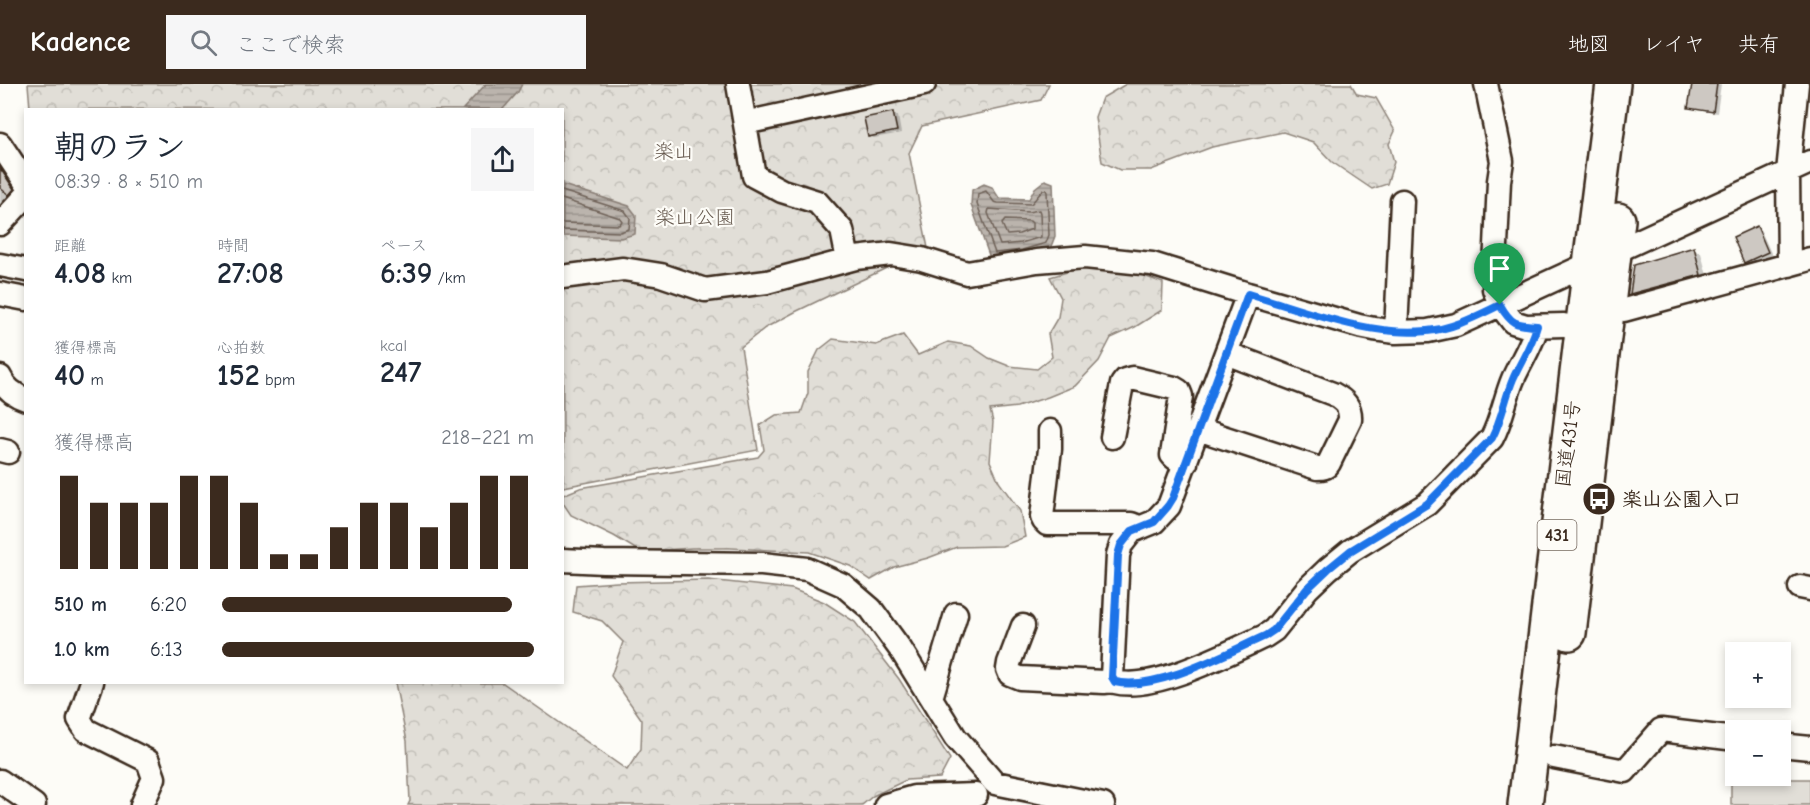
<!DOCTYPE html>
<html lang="ja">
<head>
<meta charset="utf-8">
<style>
	body { margin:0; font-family:"Comic Neue","Klee One",sans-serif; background:#f6f6f7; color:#1f2937; height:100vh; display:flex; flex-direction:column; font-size:22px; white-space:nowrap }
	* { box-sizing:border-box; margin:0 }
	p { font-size:20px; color:#747a83 }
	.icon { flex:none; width:33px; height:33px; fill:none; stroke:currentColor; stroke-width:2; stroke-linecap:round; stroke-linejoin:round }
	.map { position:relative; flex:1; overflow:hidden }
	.details { position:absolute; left:24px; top:24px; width:540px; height:576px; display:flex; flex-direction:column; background:#fff; border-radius:0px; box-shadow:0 3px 9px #0003 }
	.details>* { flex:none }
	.controls { position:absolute; left:1725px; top:558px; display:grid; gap:12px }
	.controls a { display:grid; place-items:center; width:66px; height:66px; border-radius:0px; background:#fff; box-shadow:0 3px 9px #0003; font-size:30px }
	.pin { position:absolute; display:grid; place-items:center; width:51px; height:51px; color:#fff; margin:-62px -26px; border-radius:50% 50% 50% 0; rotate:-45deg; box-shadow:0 0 6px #0007 }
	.pin .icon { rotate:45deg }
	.round { display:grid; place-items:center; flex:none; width:63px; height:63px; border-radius:0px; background:#f6f6f7 }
	.summary { display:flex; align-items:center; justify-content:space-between; height:102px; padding:0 30px }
	h1 { font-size:33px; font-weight:600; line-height:45px }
	.figures { display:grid; grid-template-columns:repeat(3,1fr); gap:9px; height:102px; padding:6px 30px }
	.figures div { display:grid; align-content:center }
	.figures b { font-size:30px; font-weight:600 }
	.figures small { font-size:16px; font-weight:400 }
	.figures p { font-size:16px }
	.chart { height:168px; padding:12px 30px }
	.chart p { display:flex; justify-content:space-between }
	.chart svg { width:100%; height:108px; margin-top:6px; stroke:#3b2a1e; stroke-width:6 }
	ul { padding:0 30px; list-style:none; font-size:20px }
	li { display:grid; grid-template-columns:96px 72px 1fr; align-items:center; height:45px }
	li i { height:15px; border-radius:8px; background:#3b2a1e }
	header { display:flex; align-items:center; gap:36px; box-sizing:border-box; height:84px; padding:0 30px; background:#3b2a1e; color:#fff }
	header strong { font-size:28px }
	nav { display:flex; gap:33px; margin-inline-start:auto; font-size:21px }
	.search { width:420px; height:54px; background:#f6f6f7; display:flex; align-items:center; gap:15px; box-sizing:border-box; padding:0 21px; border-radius:0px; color:#747a83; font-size:22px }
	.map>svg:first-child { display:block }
	.green { fill:#e1ded7; stroke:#8e847a; stroke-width:1.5 }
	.forest { fill:url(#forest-crowns); stroke:#8e847a; stroke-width:1.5 }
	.water { fill:url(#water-rules); stroke:#887d74; stroke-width:1.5 }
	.shadow { fill:#0003 }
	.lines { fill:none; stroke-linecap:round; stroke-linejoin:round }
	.shore { stroke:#6e6157; stroke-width:1.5 }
	.building { fill:#cdc8c2; stroke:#3b2a1e; stroke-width:1.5 }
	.minor-casing { stroke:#3b2a1e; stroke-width:27 }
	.highway-casing { stroke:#3b2a1e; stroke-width:38 }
	.minor { stroke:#fdfcf7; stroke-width:22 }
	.highway { stroke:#fdfcf7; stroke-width:33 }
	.route-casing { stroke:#fff; stroke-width:12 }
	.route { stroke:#1a73e8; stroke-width:8 }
	.labels { text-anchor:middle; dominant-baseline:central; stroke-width:4.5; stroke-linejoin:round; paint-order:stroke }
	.shield { fill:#fdfcf7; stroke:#75695f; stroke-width:1.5 }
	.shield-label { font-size:18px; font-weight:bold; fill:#3b2a1e }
	.park-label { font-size:20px; fill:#64574c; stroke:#fdfcf7 }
	.street-label { font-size:20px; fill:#3b2a1e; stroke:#fdfcf7 }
	.poi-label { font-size:20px; font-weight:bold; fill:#3b2a1e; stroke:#fdfcf7; text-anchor:start }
</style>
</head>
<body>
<header>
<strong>Kadence</strong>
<div class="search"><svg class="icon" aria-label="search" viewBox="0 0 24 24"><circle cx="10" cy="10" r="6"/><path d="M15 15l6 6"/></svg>ここで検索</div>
<nav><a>地図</a><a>レイヤ</a><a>共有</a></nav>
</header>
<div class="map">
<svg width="1810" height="721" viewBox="0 0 1810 721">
	<defs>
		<pattern id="forest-crowns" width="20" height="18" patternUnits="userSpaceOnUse" patternTransform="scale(1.5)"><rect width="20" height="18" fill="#e1ded7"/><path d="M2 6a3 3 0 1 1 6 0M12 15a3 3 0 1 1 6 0" fill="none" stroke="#c2bfb8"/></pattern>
		<pattern id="water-rules" width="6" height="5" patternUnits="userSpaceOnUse" patternTransform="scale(1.5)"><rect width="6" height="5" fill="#bbb4ad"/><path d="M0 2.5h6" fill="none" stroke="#99938c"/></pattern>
	</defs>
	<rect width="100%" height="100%" fill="#fdfcf7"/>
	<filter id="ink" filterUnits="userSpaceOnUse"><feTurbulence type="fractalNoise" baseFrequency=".0167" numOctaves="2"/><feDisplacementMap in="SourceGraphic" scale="12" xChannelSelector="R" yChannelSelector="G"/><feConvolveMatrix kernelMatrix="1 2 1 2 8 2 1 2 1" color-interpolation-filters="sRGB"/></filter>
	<g filter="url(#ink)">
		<!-- green -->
		<path class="green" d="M1731,695H1810V721H1731Z"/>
		<!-- forest -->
		<path class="forest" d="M28,0H1049L1041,16L922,42L909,69L928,164L795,228L765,244L741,263L758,366L563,403L562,26L31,25L30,24Z
			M1126,0H1351L1357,10L1376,14L1395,47L1389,60L1394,78L1387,100L1372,105L1332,78L1313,58L1283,48L1212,63L1151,86H1120L1102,78L1095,33L1102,14Z
			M1077,185L1131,187L1163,199L1162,226L1135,243L1111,254L1099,277L1075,302L1048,313L1017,323L990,326L993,338L990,377L999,398L1020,427L1025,453L1002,462L957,463L928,474L894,483L871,496L850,482L809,468L730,464H692L664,466H637L614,452L571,431L563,419V411L580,404L758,373L764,366L760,341L776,331L801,329L808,309V288L819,266L833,255L876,261L903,251L918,271L948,258L971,262L989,274L1009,282L1037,285L1052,273L1048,250L1058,233L1061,214L1050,193Z
			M708,496L792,505L824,518L855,538L899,595L950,675L940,694L906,696L873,712L862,721H408L410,717L407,657L395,599H503L627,686L641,665L642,636L611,592L623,558L602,537L573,528L576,501L617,498Z"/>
		<!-- water -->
		<path class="water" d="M486,0H522L518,8L503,25H463Z
			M1045,96L1053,99L1055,152L1050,165L990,174L971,121L972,106L984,100L992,103L999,114L1029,115L1035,104Z
			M563,101L629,122L636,131L635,150L621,154L563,152Z"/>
		<!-- shadow -->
		<path class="shadow" d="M1693,0H1721L1717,29L1695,26L1690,23Z
			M893,30L898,32L901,49L874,54L869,52Z
			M0,82L18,108L14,112L10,110L9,118L0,128Z
			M1757,144L1761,147L1772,171L1750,181L1745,178Z
			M1693,165L1701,169L1708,195L1639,214L1632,209Z"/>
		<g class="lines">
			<!-- shore -->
			<path class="shore" d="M1043,106H1046L1047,108L1049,151L1046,159L1022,166L995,169L977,120L978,110L986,107L994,118L998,119L1031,120Z
				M562,107L625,127L630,134L629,145L620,148L562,146
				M562,115L620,134L622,137L619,141L562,139
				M989,125L1028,128L1039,126L1040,129L1041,153L1021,159L1000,161L988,129Z
				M1005,136L1030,137L1032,139V145L1019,150L1007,151L1002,140Z"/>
		</g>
		<!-- building -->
		<path class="building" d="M1692,0H1717L1713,28L1688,24Z
			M893,28L897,47L868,53L864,34Z
			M0,84L14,105L9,111L0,104Z
			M1757,142L1768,168L1744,179L1733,153Z
			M1694,163L1701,191L1630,210L1634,181Z"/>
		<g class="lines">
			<defs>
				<path id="minor" d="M738,0L754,92L782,107L817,118L842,146L848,176
					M1486,0L1502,77L1499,97L1494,205L1500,221L1513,238L1526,242L1564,241
					M745,39L924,0
					M0,60L26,99
					M0,140L26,112
					M0,181L26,186
					M1789,181L1788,88L1797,0
					M562,193L623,185L661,191L705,206L767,198L856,174L891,170L922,175L967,189L1037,177L1085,173L1152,180L1248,210L1359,242L1374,245L1396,248L1428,247L1456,241L1810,78
					M0,210L26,215
					M1248,210L1169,422L1154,438L1132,447L1121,461L1118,471L1112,593L1115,598C1154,608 1228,569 1265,552L1274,546L1307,505L1328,485L1350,467L1427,420L1492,354C1502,335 1505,314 1513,295C1521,277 1532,261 1537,242
					M1624,226L1810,175
					M1396,248L1402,117
					M0,293C5,304 14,311 26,315
					M1198,345L1317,384C1323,384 1326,384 1329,379L1350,336C1351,322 1344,316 1333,310L1226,269
					M1050,347V365L1042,433L1044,437L1047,440H1131L1139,443
					M1112,353L1122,300L1125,296L1132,294L1174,304L1179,307L1181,312L1172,371L1175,374L1186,379
					M0,366L8,368
					M562,476L604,478L762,480L807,485L843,501L871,525L901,566L955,653L995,699L1103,721
					M1800,503L1810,505
					M1023,542L1009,579L1008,585L1010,590L1020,594L1104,598L1113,597
					M92,598L79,635L86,646L148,677L154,694L142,721
					M931,614L956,530
					M1780,661L1810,664
					M1554,673L1625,687L1661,646L1736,655
					M0,697L34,721
					M886,721L914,713L976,711"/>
				<path id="highway" d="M1569,549L1618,136
					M1525,721L1590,181L1613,0"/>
			</defs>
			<!-- minor casing -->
			<use href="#minor" class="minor-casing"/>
			<!-- highway casing -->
			<use href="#highway" class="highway-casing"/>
			<!-- minor -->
			<use href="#minor" class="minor"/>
			<!-- highway -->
			<use href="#highway" class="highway"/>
		</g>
	</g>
	<g class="lines" filter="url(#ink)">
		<defs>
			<path id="route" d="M1248,210C1304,226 1368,253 1427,247C1453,245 1477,232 1500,221C1511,240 1515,241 1537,242C1532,261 1521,277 1513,295C1505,314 1502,335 1492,354L1427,420L1350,467L1328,485L1307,505L1274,546L1265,552C1227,569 1155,608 1115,598L1112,593L1118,471L1121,461L1132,447L1154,438L1168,422L1173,414Z"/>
		</defs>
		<!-- route casing -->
		<use href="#route" class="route-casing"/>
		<!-- route -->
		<use href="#route" class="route"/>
	</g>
	<!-- icons -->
	<defs>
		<symbol id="bus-disc" viewBox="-11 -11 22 22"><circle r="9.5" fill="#3b2a1e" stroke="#fdfcf7"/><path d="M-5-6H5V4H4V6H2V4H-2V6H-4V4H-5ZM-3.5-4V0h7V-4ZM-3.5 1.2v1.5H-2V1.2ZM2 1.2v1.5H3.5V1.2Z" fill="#fff"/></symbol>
	</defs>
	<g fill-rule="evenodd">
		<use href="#bus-disc" x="1580" y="396" width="38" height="38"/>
	</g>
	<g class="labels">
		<!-- shield labels -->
		<rect class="shield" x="1537.5" y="436" width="39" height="30" rx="4.5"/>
		<g class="shield-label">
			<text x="1557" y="451">431</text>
		</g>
		<!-- park labels -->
		<g class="park-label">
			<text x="674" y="67">楽山</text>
			<text x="695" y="133">楽山公園</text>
		</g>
		<!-- street labels -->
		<g class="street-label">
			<text transform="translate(1568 360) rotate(-83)">国道431号</text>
		</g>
		<!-- poi labels -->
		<g class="poi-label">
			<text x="1622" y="415">楽山公園入口</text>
		</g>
	</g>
</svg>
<div class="controls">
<a>+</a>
<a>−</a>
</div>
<div class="pin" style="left:1500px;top:221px;background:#1e9e55"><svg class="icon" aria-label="arrive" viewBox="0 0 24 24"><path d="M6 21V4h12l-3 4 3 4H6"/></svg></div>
<section class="details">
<div class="summary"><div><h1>朝のラン</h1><p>08:39 · 8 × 510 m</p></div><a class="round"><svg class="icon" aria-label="share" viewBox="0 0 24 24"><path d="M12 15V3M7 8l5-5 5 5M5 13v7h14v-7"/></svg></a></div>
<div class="figures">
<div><p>距離</p><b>4.08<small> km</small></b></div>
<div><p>時間</p><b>27:08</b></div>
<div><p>ペース</p><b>6:39<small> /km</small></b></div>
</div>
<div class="figures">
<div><p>獲得標高</p><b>40<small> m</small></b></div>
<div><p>心拍数</p><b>152<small> bpm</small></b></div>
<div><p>kcal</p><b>247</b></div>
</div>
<div class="chart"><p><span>獲得標高</span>218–221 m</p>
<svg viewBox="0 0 160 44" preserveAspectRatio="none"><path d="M5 44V6M15 44V17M25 44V17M35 44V17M45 44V6M55 44V6M65 44V17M75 44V38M85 44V38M95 44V27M105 44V17M115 44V17M125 44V27M135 44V17M145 44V6M155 44V6"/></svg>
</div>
<ul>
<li><b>510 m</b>6:20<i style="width:93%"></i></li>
<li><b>1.0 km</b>6:13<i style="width:100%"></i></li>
</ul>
</section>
</div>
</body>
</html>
